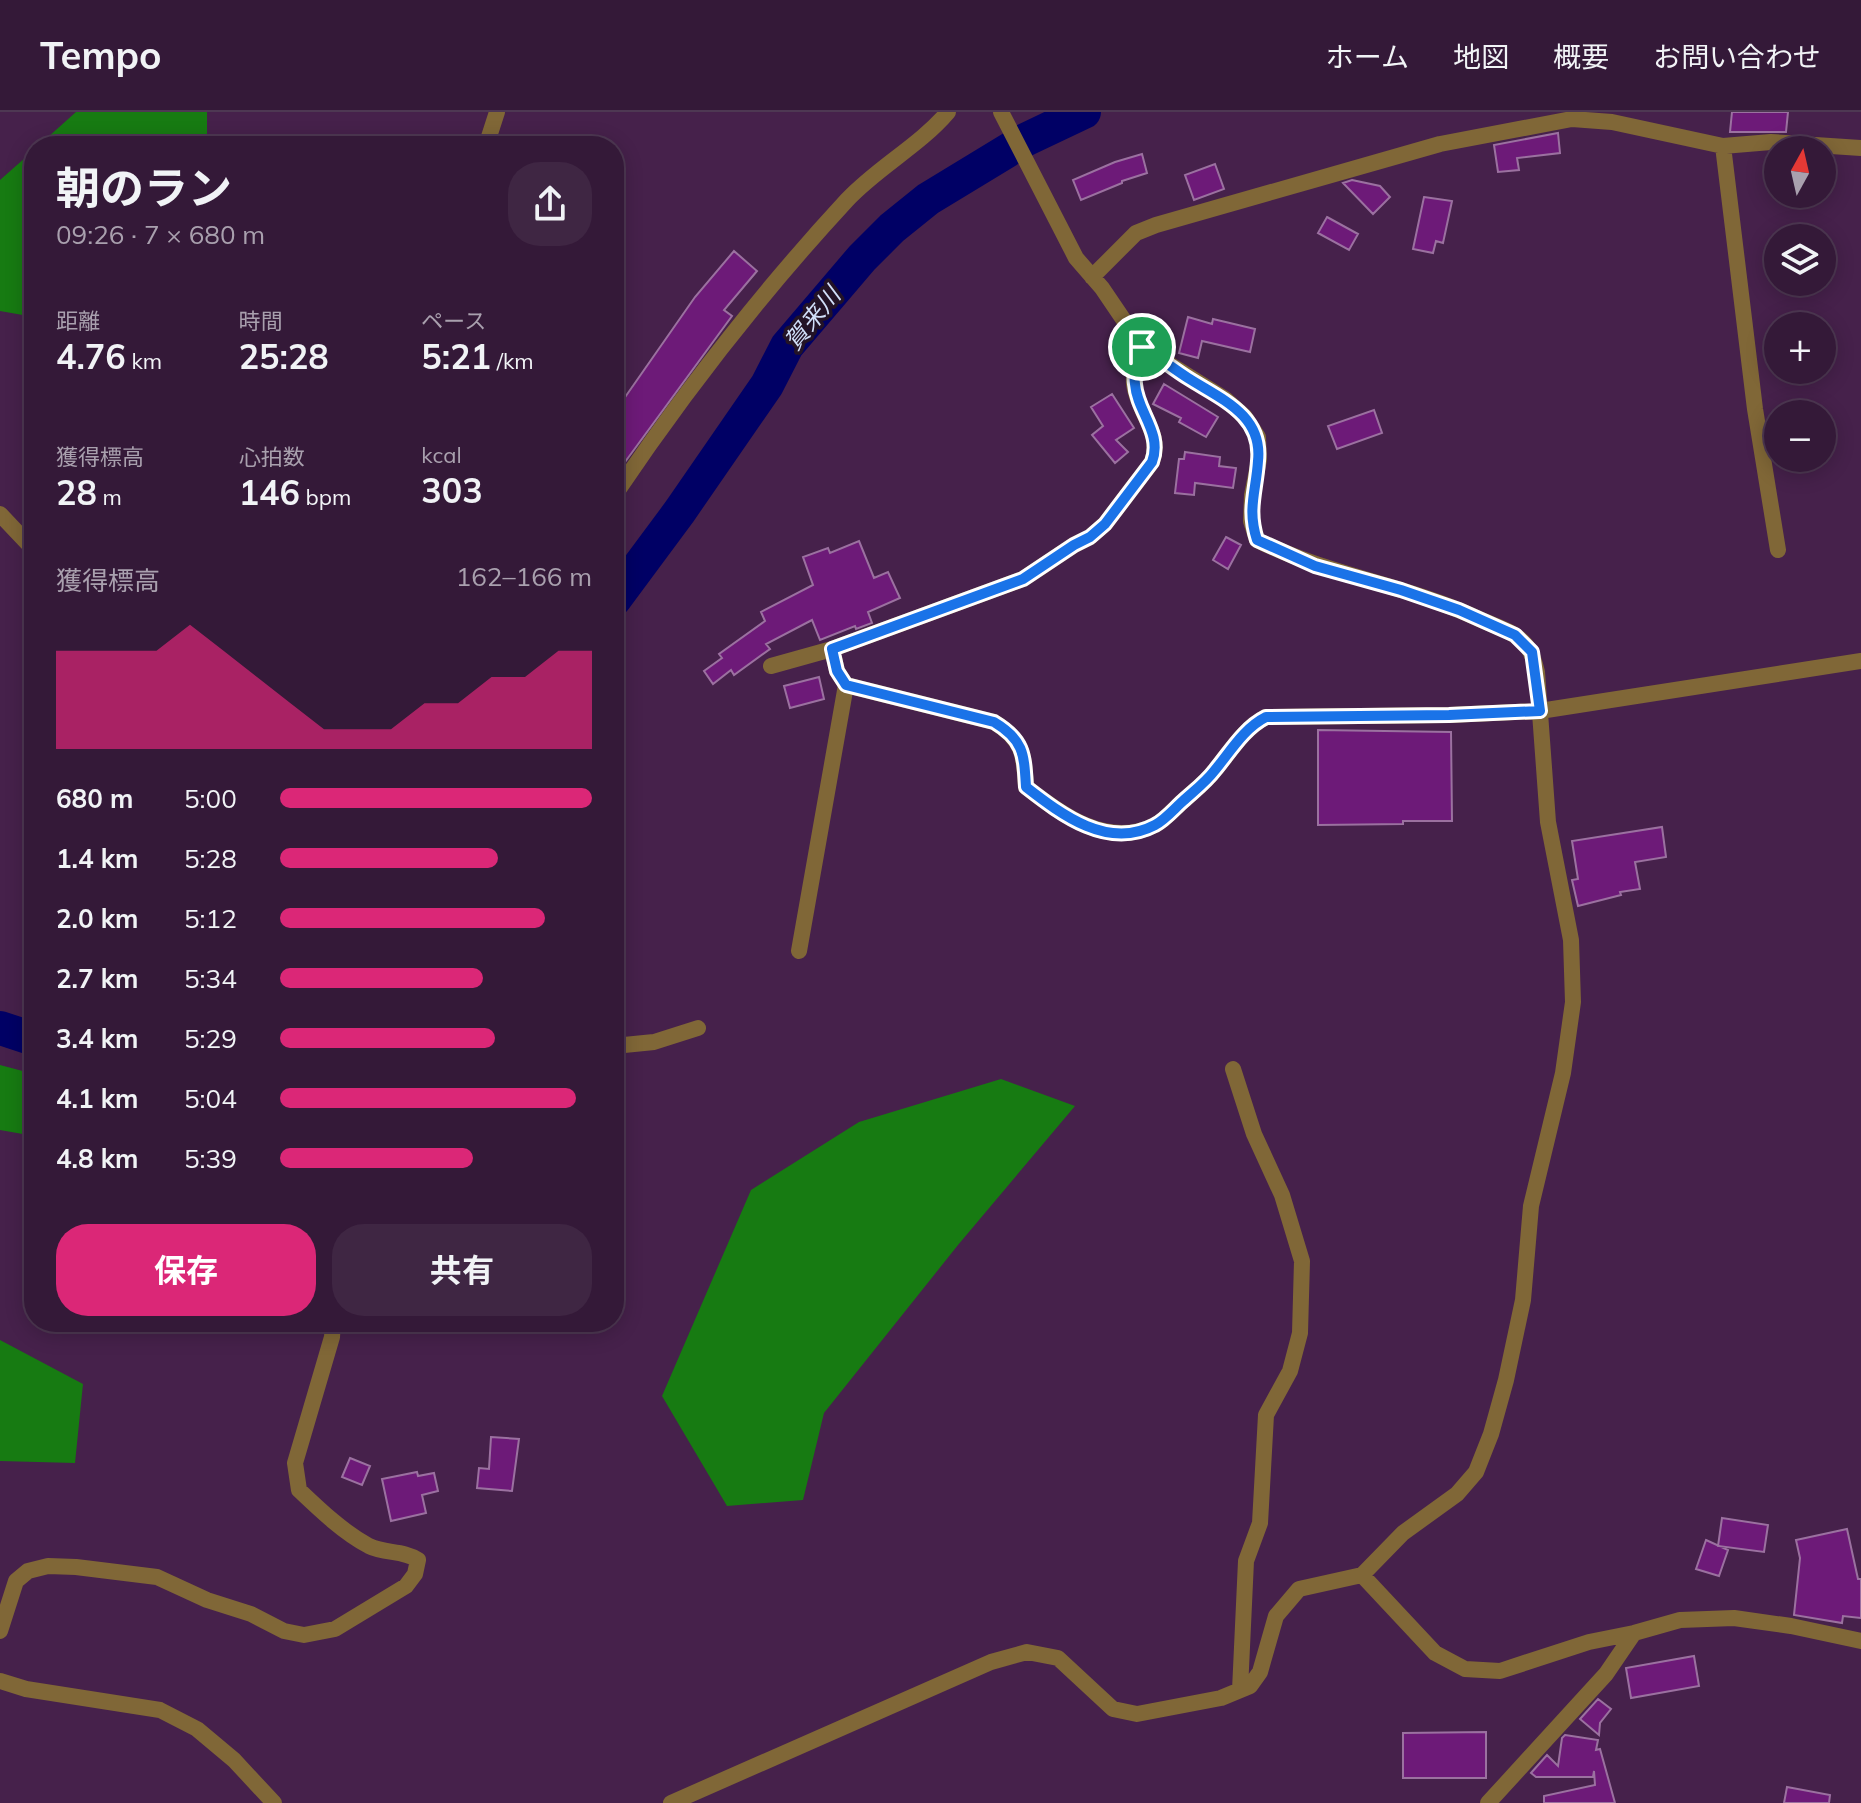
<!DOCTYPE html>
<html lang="ja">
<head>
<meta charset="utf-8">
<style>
	body { margin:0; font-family:Mulish,"Noto Sans JP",sans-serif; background:#3f2643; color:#f1f3f6; height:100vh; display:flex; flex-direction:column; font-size:30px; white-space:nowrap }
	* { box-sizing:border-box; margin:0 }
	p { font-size:26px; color:#a9a0ae }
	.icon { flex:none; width:44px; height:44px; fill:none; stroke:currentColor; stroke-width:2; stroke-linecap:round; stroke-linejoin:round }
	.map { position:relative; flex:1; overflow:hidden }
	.details { position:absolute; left:24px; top:24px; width:600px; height:1196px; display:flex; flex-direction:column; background:#341938; border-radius:32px; box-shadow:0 4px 20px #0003,0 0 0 2px #4e3853 }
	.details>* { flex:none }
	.needle { width:52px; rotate:8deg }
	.controls { position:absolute; left:1764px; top:24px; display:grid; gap:16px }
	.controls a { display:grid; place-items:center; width:72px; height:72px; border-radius:50%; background:#341938; box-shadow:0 4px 20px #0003,0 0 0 2px #4e3853; font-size:40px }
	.pin { position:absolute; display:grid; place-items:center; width:68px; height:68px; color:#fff; margin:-34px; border:4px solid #fff; border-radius:50%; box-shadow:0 2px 8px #0007 }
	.round { display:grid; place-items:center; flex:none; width:84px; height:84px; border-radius:32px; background:#3f2643 }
	.headline { display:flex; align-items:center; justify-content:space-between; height:136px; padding:0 32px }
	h1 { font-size:44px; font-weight:700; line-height:60px }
	.figures { display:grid; grid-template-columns:repeat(3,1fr); gap:12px; height:136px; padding:8px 32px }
	.figures div { display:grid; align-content:center }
	.figures b { font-size:34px; font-weight:700 }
	.figures small { font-size:22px; font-weight:400 }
	.figures p { font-size:22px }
	.chart { height:224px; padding:16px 32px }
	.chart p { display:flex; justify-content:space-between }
	.chart svg { width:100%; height:144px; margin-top:8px; fill:#db2777; opacity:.7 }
	.cta { display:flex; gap:16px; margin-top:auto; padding:16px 32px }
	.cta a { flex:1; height:92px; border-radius:32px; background:#db2777; color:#fff; font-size:32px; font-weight:700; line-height:92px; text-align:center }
	.cta a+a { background:#3f2643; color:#f1f3f6 }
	ul { padding:0 32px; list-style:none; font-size:26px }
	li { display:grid; grid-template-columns:128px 96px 1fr; align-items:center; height:60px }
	li i { height:20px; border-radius:10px; background:#db2777 }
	header { display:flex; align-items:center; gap:48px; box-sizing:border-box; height:112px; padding:0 40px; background:#341938; border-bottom:2px solid #4e3853 }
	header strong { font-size:38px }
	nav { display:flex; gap:44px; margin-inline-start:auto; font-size:28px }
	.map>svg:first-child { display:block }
	.forest { fill:#177b12 }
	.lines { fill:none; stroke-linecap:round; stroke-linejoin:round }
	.river { stroke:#000065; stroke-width:34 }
	.building { fill:#6d1a78; stroke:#9b71a0; stroke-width:2 }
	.minor { stroke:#806737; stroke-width:16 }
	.route-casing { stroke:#fff; stroke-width:16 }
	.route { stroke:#1a73e8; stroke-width:10 }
	.labels { text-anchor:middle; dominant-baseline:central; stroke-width:7; stroke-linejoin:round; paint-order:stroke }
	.water-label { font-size:24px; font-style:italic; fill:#d0def8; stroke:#231326 }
</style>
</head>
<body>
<header>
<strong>Tempo</strong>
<nav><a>ホーム</a><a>地図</a><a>概要</a><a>お問い合わせ</a></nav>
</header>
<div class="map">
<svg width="1861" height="1691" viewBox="0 0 1861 1691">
	<rect width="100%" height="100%" fill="#46214b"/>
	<!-- forest -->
	<path class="forest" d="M76,0H207V34H38Z
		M34,38V205L0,199V68Z
		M0,953L34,962V1024L0,1018Z
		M1001,967L1075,994L958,1133L824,1301L803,1388L727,1394L662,1284L751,1078L859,1010Z
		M0,1228L83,1272L75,1351L0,1349Z"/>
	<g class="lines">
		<!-- river -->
		<path class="river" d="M614,488L680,399L767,273L787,234L862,146L892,116L928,87L1025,28L1084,0
			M0,916L34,927"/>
	</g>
	<!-- building -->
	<path class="building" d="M1732,0H1788L1786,20H1730Z
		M1558,21L1560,41L1517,46L1519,58L1498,60L1494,33Z
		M1142,42L1147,61L1122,69V71L1081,88L1073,68L1115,50Z
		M1215,52L1224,77L1194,88L1185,63Z
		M1352,68L1380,74L1390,85L1373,102L1343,71Z
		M1424,85L1452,89L1443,131L1436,129L1433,141L1413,137Z
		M1327,105L1358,122L1349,138L1318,121Z
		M734,139L757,159L724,198L732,204L614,365V301L695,185Z
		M1188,205L1212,212L1213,207L1255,217L1250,240L1202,229L1198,246L1179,241Z
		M1164,272L1218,305L1206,325L1179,310L1181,306L1153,292Z
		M1112,282L1134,316L1116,328L1128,340L1115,351L1092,323L1103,314L1091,295Z
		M1374,298L1382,321L1337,337L1328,314Z
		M1185,340L1220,345L1219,354L1236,356L1233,376L1195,371L1194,383L1175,381L1179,347H1184Z
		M1226,425L1241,433L1228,457L1213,448Z
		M859,429L874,466L888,460L900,486L868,500L872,511L856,517L855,514L820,528L812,508L766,532L770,537L734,563L731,558L713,572L704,559L722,546L719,542L765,509L761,500L813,473L803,445L828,436L830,441Z
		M819,565L824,587L790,596L784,574Z
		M1318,618L1451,620L1452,709H1403V712L1318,713Z
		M1662,715L1666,745L1635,750L1640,777L1620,780L1621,783L1578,794L1572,768L1578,767L1572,729Z
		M491,1325L519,1327L512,1379L477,1376L479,1356L489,1357Z
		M350,1346L370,1354L362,1373L342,1365Z
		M417,1360L418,1364L434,1361L438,1379L422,1383L426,1401L391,1409L382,1367Z
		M1722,1406L1768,1413L1764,1440L1718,1434Z
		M1847,1417L1858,1467H1861V1506L1843,1504L1842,1511L1794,1503L1800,1446L1796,1428Z
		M1706,1428L1728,1438L1719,1464L1696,1457Z
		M1694,1544L1699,1574L1631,1586L1626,1556Z
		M1598,1587L1611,1597L1600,1611L1599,1623L1580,1607Z
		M1486,1620V1666H1403V1621Z
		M1565,1623L1598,1628L1596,1638L1600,1637L1615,1691H1544V1684L1595,1673L1594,1659L1593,1665H1536L1531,1661L1547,1643L1558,1654L1562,1626Z
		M1787,1675L1830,1683L1829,1691H1784Z"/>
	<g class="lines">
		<!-- minor -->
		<path class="minor" d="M486,34L497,0
			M1723,34L1755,297L1778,438
			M1092,165L1136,121L1156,113L1440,32L1572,7L1612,10L1723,34L1771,30L1861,36
			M614,384C684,280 762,180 847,88C878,55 919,34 948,0
			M0,402L34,438
			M771,554L832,537L1023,467L1074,433L1090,425L1105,412L1152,350C1163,321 1137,300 1134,272C1133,258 1137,247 1142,235
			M846,573L994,610C1023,628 1024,642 1026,675C1062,703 1108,737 1155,713C1165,708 1175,696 1183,689C1194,679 1206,670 1215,658C1230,640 1244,616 1266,605L1449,603L1540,599L1861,549
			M799,839L846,573L837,559L832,537
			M614,934L654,930L698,916
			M1233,957L1254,1022L1282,1083L1302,1149L1300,1221L1290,1259L1266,1303L1260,1411L1246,1449L1240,1578
			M1362,1463L1435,1541L1465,1557L1500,1559L1589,1530L1634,1521L1680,1508L1734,1506L1791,1514L1861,1529
			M0,1519L16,1469L28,1459L48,1454L76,1455L157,1465L207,1488L251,1502L284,1519L304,1523L335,1517L406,1474L415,1462L418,1448C403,1438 385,1442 369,1434C343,1420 320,1398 299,1378L295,1351L332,1225L333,1210
			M0,1569L26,1577L160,1598L197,1617L234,1648L274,1691
			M671,1691L991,1550L1027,1540L1058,1546L1113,1597L1137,1602L1221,1586L1250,1574L1260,1560L1276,1504L1299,1477L1362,1463L1403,1421L1457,1382L1476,1360L1491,1322L1506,1268L1523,1188L1531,1094L1563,961L1573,890L1571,828L1548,710L1537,560C1533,544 1530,534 1516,524C1505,516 1489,512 1477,506C1406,473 1327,463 1257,428L1251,409L1252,383L1259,348L1258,325L1245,305L1225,287L1142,235L1102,176L1076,146L1001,0
			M1488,1691L1606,1562L1634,1521"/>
	</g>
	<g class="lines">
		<defs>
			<path id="route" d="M1142,235C1158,244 1172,256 1188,266C1221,287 1263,303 1258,349C1256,380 1247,397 1257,428L1315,454L1401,478L1459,498L1515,523L1532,540L1540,599L1449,603L1266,605C1244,616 1230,640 1215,658C1206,670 1194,679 1183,689C1175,696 1165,708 1155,713C1108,738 1062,703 1026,675C1024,642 1024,628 994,610L846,573L837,559L832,537L1023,467L1074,433L1090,425L1105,412L1152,350C1163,321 1137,300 1135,272C1133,258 1138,247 1142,235Z"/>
		</defs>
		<!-- route casing -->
		<use href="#route" class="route-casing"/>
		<!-- route -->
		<use href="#route" class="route"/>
	</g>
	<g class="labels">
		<!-- water labels -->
		<g class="water-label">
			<text transform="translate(812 206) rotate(-51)">賀来川</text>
		</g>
	</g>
</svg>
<div class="controls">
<a><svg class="needle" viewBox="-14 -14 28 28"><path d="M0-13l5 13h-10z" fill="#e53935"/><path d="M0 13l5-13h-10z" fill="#a9a0ae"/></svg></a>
<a><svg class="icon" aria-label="layers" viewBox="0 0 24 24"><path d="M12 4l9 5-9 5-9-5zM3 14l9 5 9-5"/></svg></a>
<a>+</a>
<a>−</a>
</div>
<div class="pin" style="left:1142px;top:235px;background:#1e9e55"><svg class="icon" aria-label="arrive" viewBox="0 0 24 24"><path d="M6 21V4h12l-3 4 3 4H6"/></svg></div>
<section class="details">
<div class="headline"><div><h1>朝のラン</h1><p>09:26 · 7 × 680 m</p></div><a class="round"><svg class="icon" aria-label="share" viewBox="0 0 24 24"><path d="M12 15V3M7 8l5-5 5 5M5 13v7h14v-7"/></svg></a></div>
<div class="figures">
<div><p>距離</p><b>4.76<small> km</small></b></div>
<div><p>時間</p><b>25:28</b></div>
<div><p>ペース</p><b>5:21<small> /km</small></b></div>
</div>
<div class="figures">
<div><p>獲得標高</p><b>28<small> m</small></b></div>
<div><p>心拍数</p><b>146<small> bpm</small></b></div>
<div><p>kcal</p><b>303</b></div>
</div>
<div class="chart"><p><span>獲得標高</span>162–166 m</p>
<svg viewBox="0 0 160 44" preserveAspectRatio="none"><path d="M0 44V14L10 14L20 14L30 14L40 6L50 14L60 22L70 30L80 38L90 38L100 38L110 30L120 30L130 22L140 22L150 14L160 14V44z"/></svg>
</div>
<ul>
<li><b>680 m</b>5:00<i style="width:100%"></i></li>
<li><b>1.4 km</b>5:28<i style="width:70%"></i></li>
<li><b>2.0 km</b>5:12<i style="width:85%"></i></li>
<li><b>2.7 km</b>5:34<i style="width:65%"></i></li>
<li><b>3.4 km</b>5:29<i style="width:69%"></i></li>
<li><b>4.1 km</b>5:04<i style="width:95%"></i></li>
<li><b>4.8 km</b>5:39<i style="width:62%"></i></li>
</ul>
<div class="cta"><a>保存</a><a>共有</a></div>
</section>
</div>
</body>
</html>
